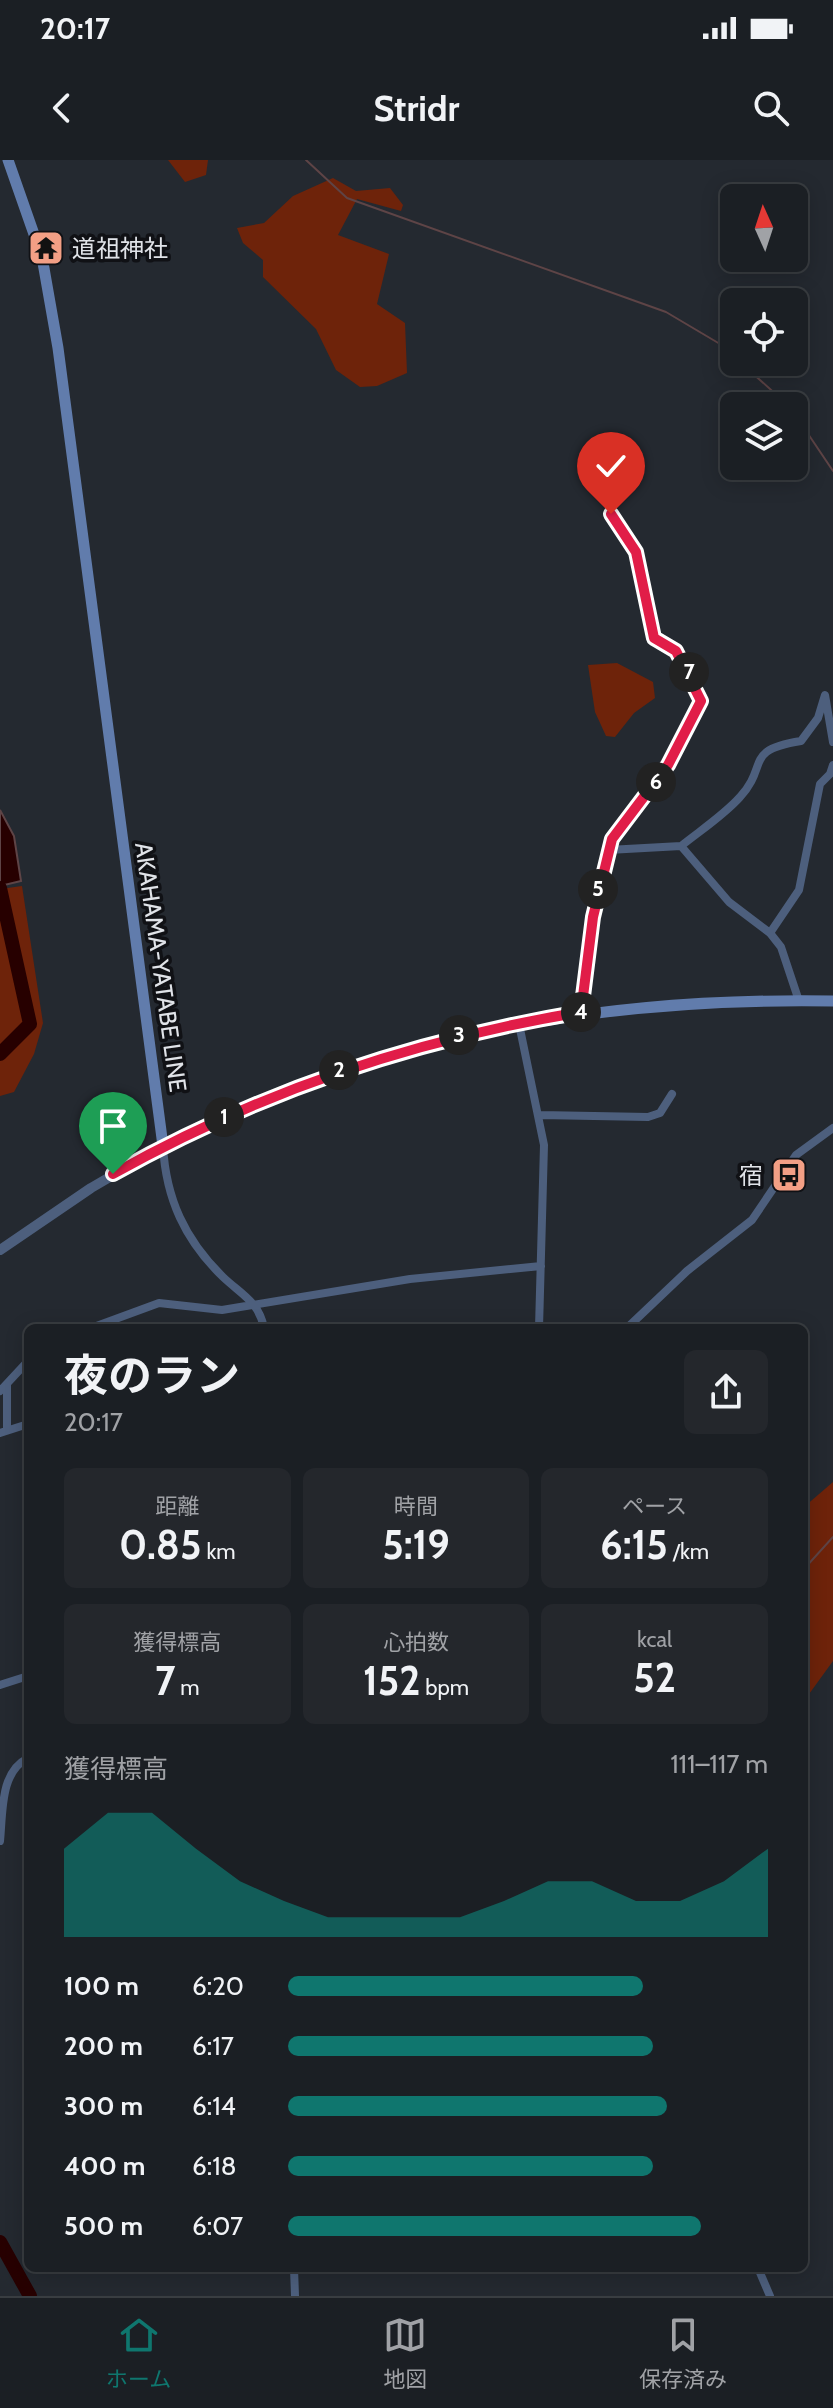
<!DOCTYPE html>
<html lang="ja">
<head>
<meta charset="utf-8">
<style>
	body { margin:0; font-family:Cabin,"Noto Sans JP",sans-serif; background:#24272c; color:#f1f3f6; height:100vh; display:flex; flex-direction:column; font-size:30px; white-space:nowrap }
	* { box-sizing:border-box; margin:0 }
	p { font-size:26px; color:#a0a2a6 }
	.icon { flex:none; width:44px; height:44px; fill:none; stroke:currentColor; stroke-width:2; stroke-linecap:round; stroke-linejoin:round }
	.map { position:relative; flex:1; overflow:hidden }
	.drawer { position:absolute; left:24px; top:1164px; width:784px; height:948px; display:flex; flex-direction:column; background:#1b1f24; border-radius:12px; box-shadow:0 4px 20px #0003,0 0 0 2px #393d41 }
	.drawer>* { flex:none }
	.needle { width:52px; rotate:357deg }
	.buttons { position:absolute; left:720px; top:24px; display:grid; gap:16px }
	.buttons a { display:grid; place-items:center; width:88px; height:88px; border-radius:12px; background:#1b1f24; box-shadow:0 4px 20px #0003,0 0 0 2px #393d41; font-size:40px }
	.pin { position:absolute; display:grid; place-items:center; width:68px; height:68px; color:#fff; margin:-82px -34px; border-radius:50% 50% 50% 0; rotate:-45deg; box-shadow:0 0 8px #0007 }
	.pin .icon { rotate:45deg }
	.km { position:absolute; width:40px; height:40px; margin:-20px; border-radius:50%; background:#222; color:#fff; font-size:22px; line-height:40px; text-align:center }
	.round { display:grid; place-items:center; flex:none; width:84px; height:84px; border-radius:12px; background:#24272c }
	.head { display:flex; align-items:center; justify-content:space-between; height:136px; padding:0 40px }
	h1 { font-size:44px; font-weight:700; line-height:60px }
	.stats { display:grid; grid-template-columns:repeat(3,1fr); gap:12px; height:136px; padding:8px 40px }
	.stats div { display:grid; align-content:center; border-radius:12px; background:#24272c; text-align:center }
	.stats b { font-size:40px; font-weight:700 }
	.stats small { font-size:22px; font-weight:400 }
	.stats p { font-size:22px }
	.chart { height:224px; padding:16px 40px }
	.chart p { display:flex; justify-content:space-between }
	.chart svg { width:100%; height:144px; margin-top:8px; fill:#0f766e; opacity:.7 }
	ul { padding:0 40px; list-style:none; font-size:26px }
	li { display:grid; grid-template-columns:128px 96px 1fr; align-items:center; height:60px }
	li i { height:20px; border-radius:10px; background:#0f766e }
	.status { display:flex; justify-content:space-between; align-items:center; height:56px; padding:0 40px; background:#1b1f24; direction:ltr }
	.status svg { height:22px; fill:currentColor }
	header { display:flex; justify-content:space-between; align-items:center; height:104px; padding:0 40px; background:#1b1f24; font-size:36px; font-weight:700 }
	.tabs { display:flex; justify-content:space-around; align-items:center; height:112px; border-top:2px solid #393d41; background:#1b1f24; font-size:22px; color:#a0a2a6 }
	.tabs a { display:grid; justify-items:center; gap:4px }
	.tabs .on { color:#0f766e }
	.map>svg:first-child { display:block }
	.green { fill:#6e230a }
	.water { fill:#270000; stroke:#5e4446; stroke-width:2 }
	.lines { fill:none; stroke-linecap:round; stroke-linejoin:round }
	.stream { stroke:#5e4446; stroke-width:2 }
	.river { stroke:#270000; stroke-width:14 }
	.minor { stroke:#4d5f7d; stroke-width:8 }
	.tertiary { stroke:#4d5f7d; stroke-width:10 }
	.secondary { stroke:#617cac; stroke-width:11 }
	.route-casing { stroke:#fff; stroke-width:16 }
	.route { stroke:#e11d48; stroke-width:10 }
	.labels { text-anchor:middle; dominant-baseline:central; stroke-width:7; stroke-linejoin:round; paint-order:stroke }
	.poi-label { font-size:24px; fill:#e0e3e8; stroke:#101115; text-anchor:start }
	.street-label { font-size:24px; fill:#e0e3e8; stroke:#101115 }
</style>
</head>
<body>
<div class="status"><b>20:17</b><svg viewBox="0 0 49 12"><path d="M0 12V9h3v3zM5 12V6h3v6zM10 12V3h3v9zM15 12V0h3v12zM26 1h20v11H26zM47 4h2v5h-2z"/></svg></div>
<header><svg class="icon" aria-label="back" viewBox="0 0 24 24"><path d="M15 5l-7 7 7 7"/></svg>Stridr<svg class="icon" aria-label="search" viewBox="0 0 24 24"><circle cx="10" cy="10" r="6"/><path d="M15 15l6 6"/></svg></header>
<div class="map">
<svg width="833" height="2136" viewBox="0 0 833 2136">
	<rect width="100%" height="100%" fill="#242930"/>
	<!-- green -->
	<path class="green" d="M168,0H208L206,15L185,22Z
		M333,18L356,31L390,28L403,45L401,51L357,39L338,75L389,94L377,144L405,163L407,213L377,226L360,227L336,210L316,169L263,117V100L243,83L237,68L264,63L293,36Z
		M617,503L653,522L655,538L634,553L615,577L606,576L595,552L588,505Z
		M22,726L43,863L34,894L14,932L0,936V729Z
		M833,1322V1501L804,1541V1347Z"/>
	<!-- water -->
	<path class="water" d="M0,650L14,676L21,721L0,726Z"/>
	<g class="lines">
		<!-- stream -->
		<path class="stream" d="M306,0L347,38L666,152L720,184L734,197
			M740,202L789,246
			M794,253L833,311
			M804,1409L833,1377"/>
		<!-- river -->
		<path class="river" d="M0,728L30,864L0,894
			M0,2082L30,2136"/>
		<!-- minor -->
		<path class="minor" d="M681,686C701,670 724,655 740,637C769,606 743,590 801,581L818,558L825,535L833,582
			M608,690L681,686L729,742L770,773L781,787L799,841
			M770,773L799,730L820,624L830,614L833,605
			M581,852L593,757L612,679L668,605L701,541L676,491L654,478L636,392L607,342L611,302
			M519,864L544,985L539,1168
			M540,955L648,957L660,953L672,934
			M163,986C166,1039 185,1080 223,1117C242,1135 259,1142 264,1168
			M91,1168L159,1143L222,1150L410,1119L541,1106
			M627,1168L687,1111L752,1060L796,995L833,968
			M0,1231L28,1201
			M7,1270V1224
			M0,1273L28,1264
			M0,1525L28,1516
			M0,1681C3,1651 0,1612 28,1598
			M294,2108L295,2136
			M758,2108L770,2136"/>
		<!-- tertiary -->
		<path class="tertiary" d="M0,1090L91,1028L163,986"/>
		<!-- secondary -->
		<path class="secondary" d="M8,0L42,97L58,188L163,986C385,877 587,837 833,841"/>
	</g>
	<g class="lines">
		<defs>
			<path id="route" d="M113,1014C261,931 414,880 581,852L593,757L612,679L668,605L701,541L676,491L654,478L636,392L611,354"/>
		</defs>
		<!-- route casing -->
		<use href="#route" class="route-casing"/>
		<!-- route -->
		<use href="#route" class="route"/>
	</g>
	<!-- icons -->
	<defs>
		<symbol id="temple-square" viewBox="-11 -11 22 22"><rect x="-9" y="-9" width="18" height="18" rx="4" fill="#f39f85" stroke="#101115"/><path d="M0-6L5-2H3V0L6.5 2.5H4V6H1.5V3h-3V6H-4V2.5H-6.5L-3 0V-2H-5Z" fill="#111"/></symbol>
		<symbol id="bus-square" viewBox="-11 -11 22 22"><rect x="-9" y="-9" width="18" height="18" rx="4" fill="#f39f85" stroke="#101115"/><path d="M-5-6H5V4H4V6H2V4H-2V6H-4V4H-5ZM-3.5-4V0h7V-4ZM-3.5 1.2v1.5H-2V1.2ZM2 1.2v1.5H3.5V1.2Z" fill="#111"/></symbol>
	</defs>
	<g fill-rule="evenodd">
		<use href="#temple-square" x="26" y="68" width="40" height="40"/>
		<use href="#bus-square" x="769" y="995" width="40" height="40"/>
	</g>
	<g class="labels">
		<!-- poi labels -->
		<g class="poi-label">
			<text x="72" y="88">道祖神社</text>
			<text x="763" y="1015" text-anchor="end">宿</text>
		</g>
		<!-- street labels -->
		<g class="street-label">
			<text transform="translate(161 807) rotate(82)">AKAHAMA-YATABE LINE</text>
		</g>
	</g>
</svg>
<div class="buttons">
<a><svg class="needle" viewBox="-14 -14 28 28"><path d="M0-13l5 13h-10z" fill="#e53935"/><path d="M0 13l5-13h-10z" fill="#a0a2a6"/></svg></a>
<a><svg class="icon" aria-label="locate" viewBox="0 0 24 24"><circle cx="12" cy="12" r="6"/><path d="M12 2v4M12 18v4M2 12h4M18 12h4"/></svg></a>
<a><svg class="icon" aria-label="layers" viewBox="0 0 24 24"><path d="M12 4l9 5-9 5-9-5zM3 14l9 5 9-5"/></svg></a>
</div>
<div class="pin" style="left:113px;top:1014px;background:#1e9e55"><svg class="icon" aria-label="arrive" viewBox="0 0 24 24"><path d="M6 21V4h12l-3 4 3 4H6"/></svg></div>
<div class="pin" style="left:611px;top:354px;background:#d93025"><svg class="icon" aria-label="check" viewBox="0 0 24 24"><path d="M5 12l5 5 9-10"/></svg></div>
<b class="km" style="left:224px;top:957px">1</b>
<b class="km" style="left:339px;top:910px">2</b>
<b class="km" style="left:459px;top:875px">3</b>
<b class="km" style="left:581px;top:852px">4</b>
<b class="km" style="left:598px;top:729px">5</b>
<b class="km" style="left:656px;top:622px">6</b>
<b class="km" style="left:689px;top:512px">7</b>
<section class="drawer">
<div class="head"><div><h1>夜のラン</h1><p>20:17</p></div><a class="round"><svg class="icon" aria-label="share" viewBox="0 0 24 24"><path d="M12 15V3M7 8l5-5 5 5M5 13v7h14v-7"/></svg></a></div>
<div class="stats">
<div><p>距離</p><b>0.85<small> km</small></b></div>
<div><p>時間</p><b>5:19</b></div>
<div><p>ペース</p><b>6:15<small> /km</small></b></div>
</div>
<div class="stats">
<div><p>獲得標高</p><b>7<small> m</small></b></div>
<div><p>心拍数</p><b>152<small> bpm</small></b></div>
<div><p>kcal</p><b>52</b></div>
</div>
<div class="chart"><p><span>獲得標高</span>111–117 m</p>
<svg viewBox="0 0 160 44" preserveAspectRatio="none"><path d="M0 44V17L10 6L20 6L30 17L40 27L50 33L60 38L70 38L80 38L90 38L100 33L110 27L120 27L130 33L140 33L150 27L160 17V44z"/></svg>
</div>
<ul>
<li><b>100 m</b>6:20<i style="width:74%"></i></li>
<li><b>200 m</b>6:17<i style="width:76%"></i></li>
<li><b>300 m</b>6:14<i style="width:79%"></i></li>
<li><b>400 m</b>6:18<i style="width:76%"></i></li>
<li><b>500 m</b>6:07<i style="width:86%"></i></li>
</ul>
</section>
</div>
<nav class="tabs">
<a class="on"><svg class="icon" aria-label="home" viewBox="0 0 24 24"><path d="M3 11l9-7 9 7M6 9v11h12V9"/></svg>ホーム</a>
<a><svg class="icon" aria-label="map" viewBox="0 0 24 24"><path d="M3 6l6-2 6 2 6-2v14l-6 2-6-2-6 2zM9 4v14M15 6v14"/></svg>地図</a>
<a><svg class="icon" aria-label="saved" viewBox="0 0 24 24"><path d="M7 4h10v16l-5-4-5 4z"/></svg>保存済み</a>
</nav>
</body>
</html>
